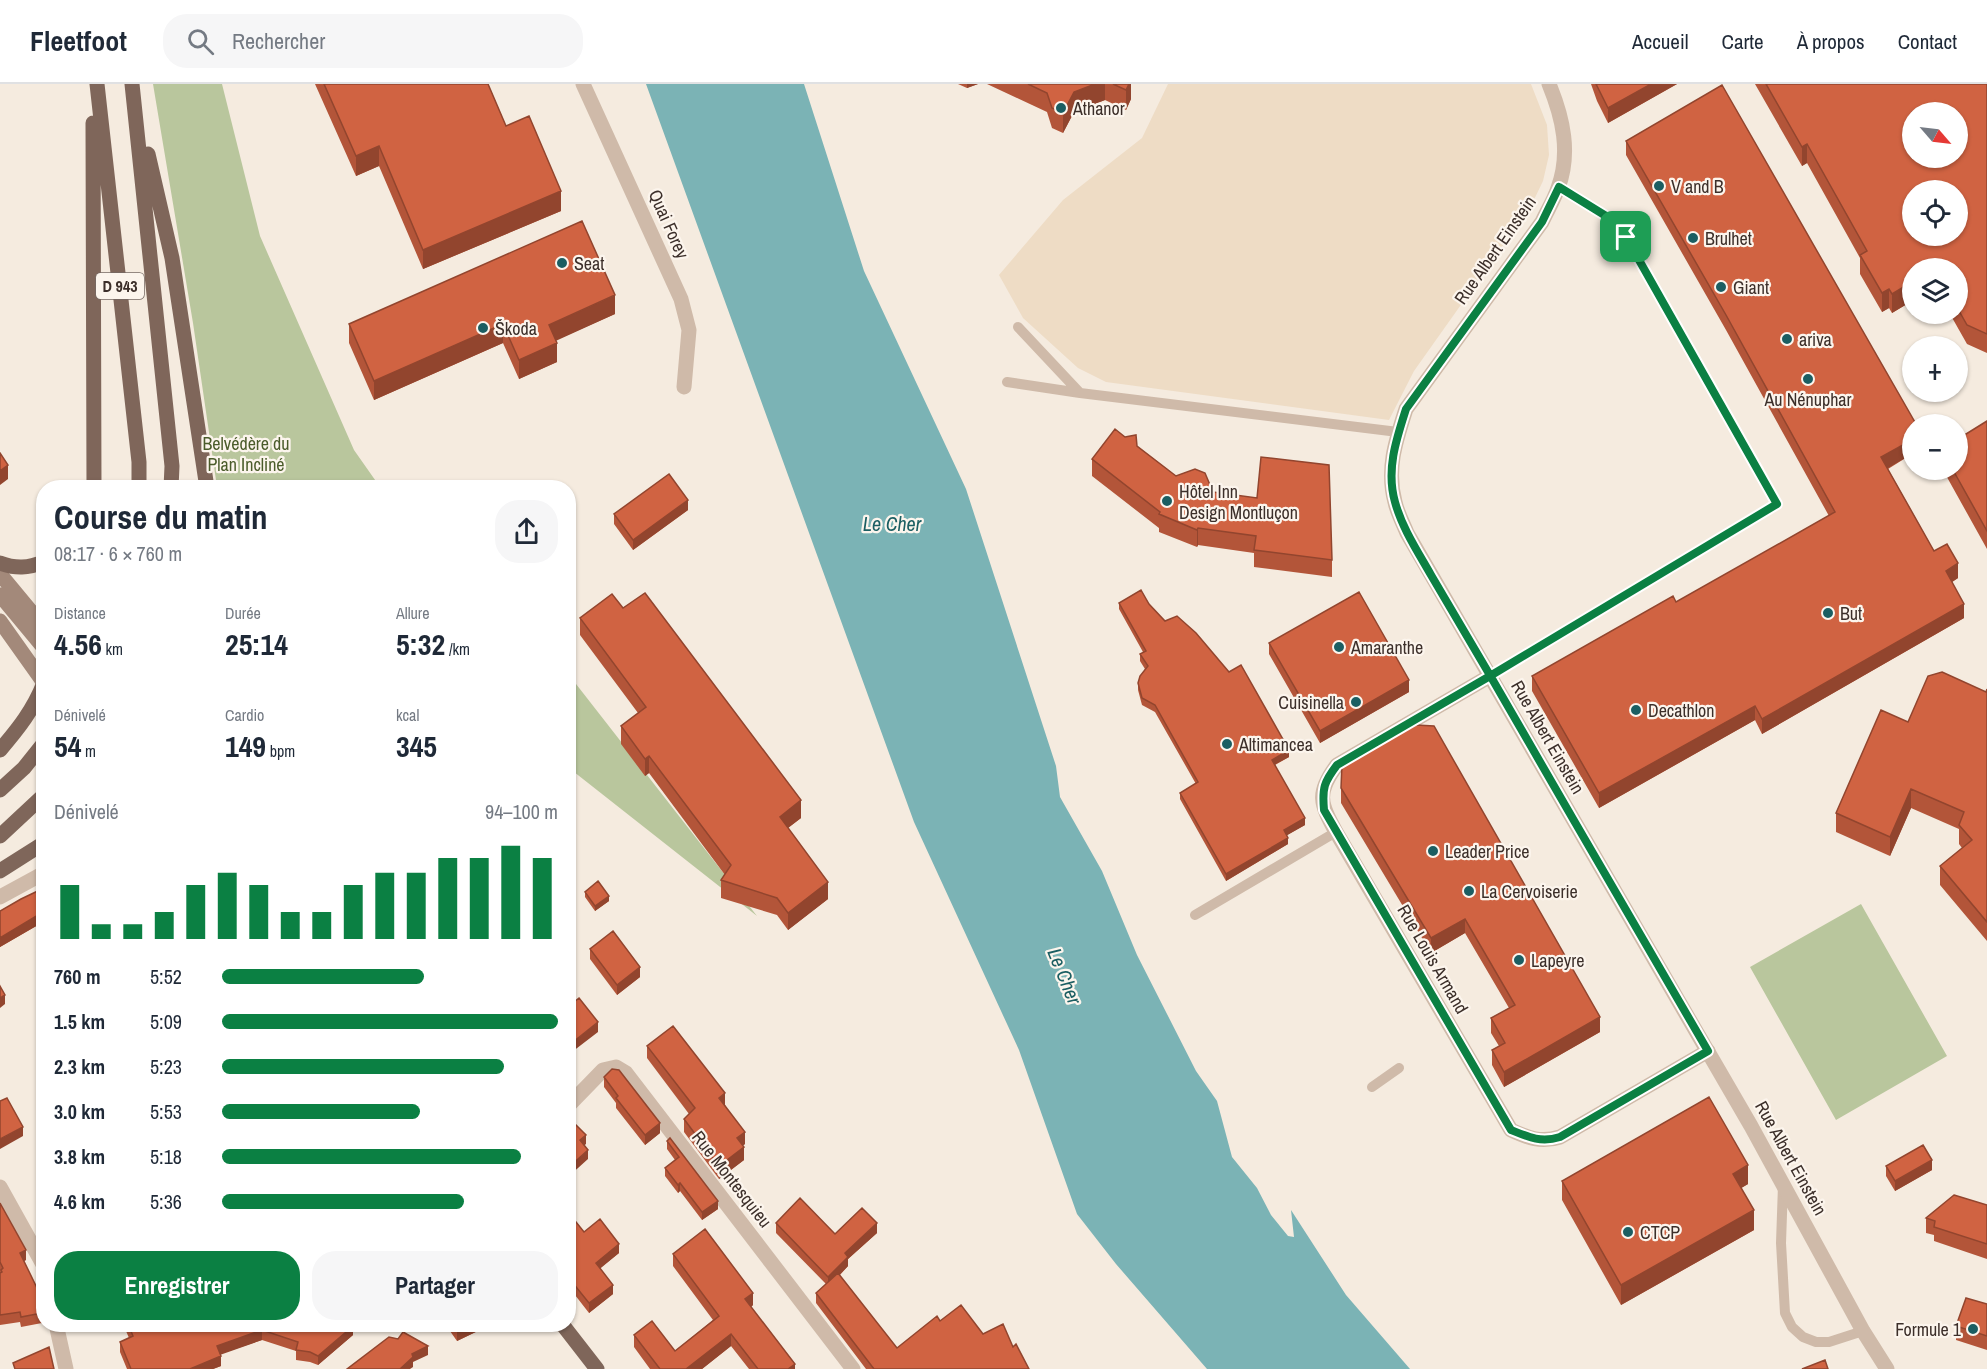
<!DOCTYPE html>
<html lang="fr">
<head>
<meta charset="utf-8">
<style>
	body { margin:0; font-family:"Archivo Narrow",sans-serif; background:#f6f6f7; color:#1f2937; height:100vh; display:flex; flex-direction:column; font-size:22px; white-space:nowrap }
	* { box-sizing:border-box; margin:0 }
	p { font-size:20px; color:#747a83 }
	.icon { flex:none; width:33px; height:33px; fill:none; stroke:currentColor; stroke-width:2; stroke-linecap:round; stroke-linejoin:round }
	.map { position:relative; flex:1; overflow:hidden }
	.panel { position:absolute; left:36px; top:396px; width:540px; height:852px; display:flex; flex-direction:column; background:#fff; border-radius:24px; box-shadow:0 2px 4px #0004 }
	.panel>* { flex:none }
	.needle { width:39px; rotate:118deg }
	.buttons { position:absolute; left:1902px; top:18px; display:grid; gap:12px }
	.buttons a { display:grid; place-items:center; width:66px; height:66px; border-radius:50%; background:#fff; box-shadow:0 2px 4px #0004; font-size:30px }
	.pin { position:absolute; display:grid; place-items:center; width:51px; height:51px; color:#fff; margin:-26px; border-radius:12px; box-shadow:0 3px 9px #0006 }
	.round { display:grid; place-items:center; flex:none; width:63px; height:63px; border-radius:24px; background:#f6f6f7 }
	.summary { display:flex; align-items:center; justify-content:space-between; height:102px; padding:0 18px }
	h1 { font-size:33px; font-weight:800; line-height:45px }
	.figures { display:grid; grid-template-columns:repeat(3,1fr); gap:9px; height:102px; padding:6px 18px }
	.figures div { display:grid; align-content:center }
	.figures b { font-size:30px; font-weight:800 }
	.figures small { font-size:16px; font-weight:400 }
	.figures p { font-size:16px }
	.chart { height:168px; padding:12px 18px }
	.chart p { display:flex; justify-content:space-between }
	.chart svg { width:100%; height:108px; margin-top:6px; stroke:#0b8043; stroke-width:6 }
	.cta { display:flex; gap:12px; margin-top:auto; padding:12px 18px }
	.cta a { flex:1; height:69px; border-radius:24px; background:#0b8043; color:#fff; font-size:24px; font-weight:800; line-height:69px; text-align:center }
	.cta a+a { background:#f6f6f7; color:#1f2937 }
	ul { padding:0 18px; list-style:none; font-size:20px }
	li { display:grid; grid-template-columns:96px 72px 1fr; align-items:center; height:45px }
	li i { height:15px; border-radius:8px; background:#0b8043 }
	header { display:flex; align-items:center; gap:36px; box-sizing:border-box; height:84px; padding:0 30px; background:#fff; border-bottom:2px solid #e0e1e3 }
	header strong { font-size:28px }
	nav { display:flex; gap:33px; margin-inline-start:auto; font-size:21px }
	.search { width:420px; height:54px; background:#f6f6f7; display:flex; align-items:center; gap:15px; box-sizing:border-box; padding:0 21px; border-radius:24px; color:#747a83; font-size:22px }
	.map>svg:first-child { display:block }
	.green { fill:#b9c69d }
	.plaza { fill:#eedcc5 }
	.water { fill:#7bb3b5 }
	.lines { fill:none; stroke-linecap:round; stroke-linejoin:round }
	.service { stroke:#cfbaa9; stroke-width:10 }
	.minor { stroke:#cfbaa9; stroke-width:15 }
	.tertiary { stroke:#cfbaa9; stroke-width:15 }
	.secondary { stroke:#a3897a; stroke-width:15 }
	.primary { stroke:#7f665a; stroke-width:15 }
	.wall { fill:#b35539 }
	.shaded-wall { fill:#92452e }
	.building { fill:#d06342; stroke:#92452e; stroke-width:1.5; fill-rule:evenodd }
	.route-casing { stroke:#fff; stroke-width:12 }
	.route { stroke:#0b8043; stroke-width:8 }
	.poi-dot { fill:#1b5e62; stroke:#fcf5ed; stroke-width:2 }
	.labels { text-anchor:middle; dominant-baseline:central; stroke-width:4.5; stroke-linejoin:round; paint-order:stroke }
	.shield { fill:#fcf5ed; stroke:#766a64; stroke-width:1.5 }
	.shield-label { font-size:16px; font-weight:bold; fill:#3c2f2a }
	.poi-label { font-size:18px; fill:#3c2f2a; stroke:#fcf5ed; text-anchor:start }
	.street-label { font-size:18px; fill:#3c2f2a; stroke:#fcf5ed }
	.park-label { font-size:18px; fill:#4b5c2b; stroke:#fcf5ed }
	.water-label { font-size:20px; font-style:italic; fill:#1b5e62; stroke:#fcf5ed }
</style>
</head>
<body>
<header>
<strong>Fleetfoot</strong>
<div class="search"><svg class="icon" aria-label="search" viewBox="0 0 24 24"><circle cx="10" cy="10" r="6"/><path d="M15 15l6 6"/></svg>Rechercher</div>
<nav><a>Accueil</a><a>Carte</a><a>À propos</a><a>Contact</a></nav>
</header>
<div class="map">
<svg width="1987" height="1285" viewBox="0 0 1987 1285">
	<rect width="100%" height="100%" fill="#f5ebdf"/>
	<!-- green -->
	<path class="green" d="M153,0H222L260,152L354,366L380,403H217L193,239Z
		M569,591L757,832L569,684Z
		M1861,820L1947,972L1836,1036L1750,883Z"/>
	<!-- plaza -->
	<path class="plaza" d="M1168,0H1531L1547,41L1549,71L1543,97L1531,122L1414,287L1389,336L1106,298L1078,284L1023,234L999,191L1063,116L1142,54Z"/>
	<!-- water -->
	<path class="water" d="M646,0H804L864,187L966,405L1056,682L1060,713L1102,787L1137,871L1196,987L1217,1017L1232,1073L1257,1104L1271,1131L1288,1152L1294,1153L1291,1126L1346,1211L1410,1285H1207L1116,1180L1077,1130L1019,966L914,738Z"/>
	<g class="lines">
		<!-- service -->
		<path class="service" d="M1018,243L1080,309
			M1007,298L1080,309L1398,348
			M1490,592L1777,420L1626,153L1606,132L1559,103
			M1195,831L1336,748
			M1372,1003L1399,984
			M1783,1101L1781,1159L1785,1229L1792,1243L1803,1253L1816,1258H1829L1863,1247"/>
		<!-- minor -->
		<path class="minor" d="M583,0L681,215L689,246L684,303
			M1490,592L1337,681C1316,709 1320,719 1336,748L1511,1046C1528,1054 1541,1059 1560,1053L1708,967
			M0,813L44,789
			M568,1022L603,986L616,983L626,989L853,1285
			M0,1103L44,1182
			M56,1240L66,1285"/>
		<!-- tertiary -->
		<path class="tertiary" d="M1549,0C1563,34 1571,69 1558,104C1554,116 1547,127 1542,138L1406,325C1396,356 1386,385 1395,418C1397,428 1403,439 1407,449L1751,1042L1863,1247L1887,1285"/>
		<!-- secondary -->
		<path class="secondary" d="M0,490L44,543
			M0,511L44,564
			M0,537L44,599"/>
		<!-- primary -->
		<path class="primary" d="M97,0L139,378V404
			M132,0L172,382L171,404
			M93,39L94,404
			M148,70L172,174L207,404
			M0,479C16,485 28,484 44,478
			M0,666C19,644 33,626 44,599
			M0,706L24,684L44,659
			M0,752L44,711
			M0,787L44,759
			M562,1240L597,1285"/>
	</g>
	<!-- wall -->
	<path class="wall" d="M315,0H488L506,42L561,127L423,185L379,82L356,92Z
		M958,0H978L967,4Z
		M987,0H1131V15L1126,26L1105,16L1074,28L1063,49L1052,44L1047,28Z
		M1591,0H1677L1608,39L1597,17Z
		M1755,0H1987V269L1967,260L1950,230H1958V184H1912V217L1892,229L1889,224L1882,228L1860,190V174L1807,79L1802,82Z
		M1626,57L1912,370L1888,385L1934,467L1958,494L1952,498L1964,534L1762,650L1755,636L1599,724L1532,607V592L1676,518L1829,432L1726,246L1626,71Z
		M615,230L556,256L557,278L519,295L503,259L374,316L349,259V240Z
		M1987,337V465L1943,386H1958Z
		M1137,362L1176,392L1213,408L1332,476V493L1254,483V469L1198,461L1197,463L1159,448V444L1092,392V375Z
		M688,426L633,466L614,440V430Z
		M1119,519L1149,520L1289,673L1275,681L1305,741L1287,751L1288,760L1226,797L1180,715V709L1196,700L1155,628L1142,621L1138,606V599L1145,585L1140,577V570L1143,568L1119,525Z
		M623,524L801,734L788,744L828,815L788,846L777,831L721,814V796L725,791L649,689L645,692L621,660V642L638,629L580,551V534Z
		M1269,559L1409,608L1320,659L1269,570Z
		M1987,605V857L1940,801V782L1962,764L1959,760V745L1911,724L1890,772L1836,748V729L1908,638L1986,608Z
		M1341,704L1600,948L1504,1003L1492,981V966L1499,962L1491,949V934L1509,924L1465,849L1431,869L1341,719Z
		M44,804V849L38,841L0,863V827Z
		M585,808L609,817L595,827L585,813Z
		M590,865L640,893L617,911L590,875Z
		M647,962L725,1021L745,1060L743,1061L744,1076L719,1095L684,1048V1035L689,1030L647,974Z
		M604,993L660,1049L645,1061L616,1024V1019L604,1003Z
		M667,1057L718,1125L702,1136L680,1107L678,1109L665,1092V1084L675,1076L667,1065Z
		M1886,1082L1932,1086L1895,1107L1886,1092Z
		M1562,1097L1748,1100L1741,1104L1754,1146L1621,1221L1562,1116Z
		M0,1119L26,1176L24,1177L42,1229V1239L21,1243L20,1238L0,1241Z
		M1987,1121V1175L1934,1157V1151L1926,1149V1134Z
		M568,1128L584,1148L619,1169L600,1184L613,1210L589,1229L568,1202Z
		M776,1139L835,1150L877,1149L848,1175V1182L839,1192L897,1264L940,1237L983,1250L1013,1263L1029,1285H866L816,1219V1209L826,1200L776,1149Z
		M673,1170L753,1221L751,1223L795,1285H749L731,1262L702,1285H650L634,1263V1251L675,1267L713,1236L673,1182Z
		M1987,1220V1266L1956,1256V1242Z
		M123,1240H349L353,1251L318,1281L310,1278L296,1276V1267L262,1256L220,1270L221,1282L213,1285H127L120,1268V1258L129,1254Z
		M445,1240H484V1244L457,1257Z"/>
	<!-- shaded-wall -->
	<path class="shaded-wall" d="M967,0H978L967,4Z
		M1095,0H1105V16L1074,28L1063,49V29L1074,8Z
		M1129,0H1131V15L1126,26V6Z
		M1651,0H1677L1608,39V24Z
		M1807,60V79L1802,82V63Z
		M379,62V82L356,92V72Z
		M561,107V127L423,185V166Z
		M1912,198V217L1892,229V210Z
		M1889,205V224L1882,228V209Z
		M615,211V230L549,260V241Z
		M503,240V259L374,316V297Z
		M557,259V278L519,295V276Z
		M1912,356V370L1881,388V373Z
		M8,381V395L0,401V387Z
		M688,416V426L633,466V456Z
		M1198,444V461L1197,463V446Z
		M1958,479V494L1946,502V487Z
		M1964,520V534L1762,650V635Z
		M1409,596V608L1320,659V647Z
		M1755,622V636L1599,724V709Z
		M1289,666V673L1272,682V676Z
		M649,672V689L645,692V675Z
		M1911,705V724L1890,772V753Z
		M801,716V734L780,750V733Z
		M1305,734V741L1284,753V746Z
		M1288,754V760L1226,797V790Z
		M828,798V815L788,846V829Z
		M609,812V817L595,827V822Z
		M38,831V841L0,863V854Z
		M1465,835V849L1431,869V854Z
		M640,883V893L617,911V901Z
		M5,911V920L0,924V914Z
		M1600,933V948L1504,1003V988Z
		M598,938V948L568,971V962Z
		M725,1009V1022L719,1014Z
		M660,1039V1049L645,1061V1051Z
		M23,1043V1052L0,1065V1055Z
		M745,1048V1060L737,1066V1054Z
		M586,1051V1060L580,1065V1056Z
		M744,1063V1076L719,1095V1082Z
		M588,1066V1075L568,1093V1084Z
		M1932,1076V1086L1895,1107V1097Z
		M1748,1081V1100L1733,1109V1090Z
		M680,1099V1107L678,1109V1101Z
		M718,1117V1125L702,1136V1128Z
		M1754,1126V1146L1621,1221V1201Z
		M877,1139V1149L848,1175V1182L828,1203V1193L845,1169Z
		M619,1160V1169L596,1188V1179Z
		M26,1166V1176L20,1179V1169Z
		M613,1201V1210L589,1229V1219Z
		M753,1209V1221L745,1228V1215Z
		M470,1240H484V1244L457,1257V1247Z
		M353,1242V1251L318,1281V1272Z
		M262,1246V1256L217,1272V1262Z
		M731,1250V1262L702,1285H686Z
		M428,1262V1271L413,1278V1283L410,1285H400L412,1270Z
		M221,1272V1282L213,1285H190Z
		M795,1280V1285H788Z"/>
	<!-- building -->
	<path class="building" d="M324,0H488L506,42L529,32L561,107L423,166L379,62L356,72Z
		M1028,0H1095L1074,8L1063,29L1052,24L1047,9Z
		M1113,0H1129L1126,6Z
		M1596,0H1651L1608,24Z
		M1766,0H1987V250L1967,241L1958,225V184H1912V198L1892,210L1889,205L1882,209L1860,171L1867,167L1807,60L1802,63ZM1912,28H1958V74H1912ZM1912,106H1958V152H1912Z
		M1722,1L1916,340H1912V356L1881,373L1934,467L1947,460L1958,479L1946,487L1964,520L1762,635L1755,622L1599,709L1532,592L1673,512L1676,518L1835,428L1726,231L1626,57Z
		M582,137L615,211L549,241L557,259L519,276L503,240L374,297L349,240Z
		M1987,337V447L1953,386H1958V355Z
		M1115,345L1125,353L1136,351L1137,362L1176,392L1195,385L1205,389L1213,408L1257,414L1261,373L1329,381L1332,476L1254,466L1256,452L1198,444L1197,446L1159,430L1160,428L1092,375Z
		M0,369L8,381L0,387Z
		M669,390L688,416L633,456L614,430Z
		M1141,506L1149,520L1165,537L1177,532L1196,549L1229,588L1241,581L1289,666L1272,676L1305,734L1284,746L1288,754L1226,790L1180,709L1198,698L1155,621L1142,614L1138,599L1140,592L1148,582L1140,570L1146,567L1119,519Z
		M1359,508L1409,596L1320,647L1269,559Z
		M645,509L801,716L780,733L828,798L788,829L777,814L721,796L731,781L649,672L645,675L621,642L646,623L580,534L612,510L623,524Z
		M1942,588L1986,608L1987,605V838L1940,782L1972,756L1959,741L1964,728L1911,705L1890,753L1836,729L1881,626L1908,638L1928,592Z
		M1416,641L1434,642L1600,933L1504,988L1492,966L1505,959L1491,934L1515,921L1465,835L1431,854L1341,704L1342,680Z
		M598,797L609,812L595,822L585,808Z
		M44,804V840L38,831L0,854V827L21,815Z
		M613,847L640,883L617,901L590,865Z
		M0,902L5,911L0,914Z
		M579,914L598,938L568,962V923Z
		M673,942L725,1009L719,1014L745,1048L737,1054L744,1063L719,1082L684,1035L695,1024L647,962Z
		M612,985L619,986L660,1039L645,1051L616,1014L618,1012L604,993Z
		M1709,1013L1748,1081L1733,1090L1754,1126L1621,1201L1562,1097Z
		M7,1014L23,1043L0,1055V1017Z
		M568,1033L586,1051L580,1056L588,1066L568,1084Z
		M670,1054L718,1117L702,1128L680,1099L678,1101L665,1084L679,1073L667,1057Z
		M1923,1061L1932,1076L1895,1097L1886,1082Z
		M1954,1111L1987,1121V1160L1934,1143L1935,1137L1926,1134Z
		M800,1114L835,1150L862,1124L877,1139L845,1169L848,1173L828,1193L776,1139Z
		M0,1119L26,1166L20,1169L37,1204L42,1229L21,1233L20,1228L0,1231V1189L2,1188L1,1186L3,1184L0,1178Z
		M568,1128L584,1148L600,1135L619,1160L596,1179L613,1201L589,1219L568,1193Z
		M705,1145L753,1209L745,1215L795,1280L788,1285H758L731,1250L686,1285H660L634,1251L652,1237L675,1267L719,1232L673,1170Z
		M838,1189L897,1264L937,1232L940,1237L961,1221L983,1250L1003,1240L1013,1263L1016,1260L1029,1285H874L816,1209Z
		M1966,1214L1987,1220V1252L1956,1242Z
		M128,1240H349L353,1242L318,1272L310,1268L296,1266L298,1258L262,1246L217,1262L221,1272L190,1285H131L120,1258L133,1252Z
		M452,1240H470L457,1247Z
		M403,1248L428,1262L412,1270L413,1273L400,1285H347L389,1253L398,1255Z
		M49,1263L54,1285H15L13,1279Z
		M1825,1276L1828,1285H1802Z"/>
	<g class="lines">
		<defs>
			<path id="route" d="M1626,153L1777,420L1490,592L1337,681C1324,698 1322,704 1324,726L1511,1046C1528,1053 1541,1059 1560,1053L1708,967C1635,842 1563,718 1491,593C1471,559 1451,525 1431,491C1418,468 1402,444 1395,418C1386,386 1396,356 1406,325L1542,138L1559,103L1606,132L1626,153"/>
		</defs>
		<!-- route casing -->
		<use href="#route" class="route-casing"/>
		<!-- route -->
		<use href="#route" class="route"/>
	</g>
	<!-- markers -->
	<g class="poi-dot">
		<circle cx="1061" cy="24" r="6"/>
		<circle cx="1659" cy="102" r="6"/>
		<circle cx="1693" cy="154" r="6"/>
		<circle cx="562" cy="179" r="6"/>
		<circle cx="1721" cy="203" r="6"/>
		<circle cx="483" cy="244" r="6"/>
		<circle cx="1787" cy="255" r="6"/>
		<circle cx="1808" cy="295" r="6"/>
		<circle cx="1167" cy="417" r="6"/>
		<circle cx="1828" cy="529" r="6"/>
		<circle cx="1339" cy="563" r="6"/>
		<circle cx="1356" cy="618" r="6"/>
		<circle cx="1636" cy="626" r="6"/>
		<circle cx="1227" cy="660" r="6"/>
		<circle cx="1433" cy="767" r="6"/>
		<circle cx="1469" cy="807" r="6"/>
		<circle cx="1519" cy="876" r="6"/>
		<circle cx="1628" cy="1148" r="6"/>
		<circle cx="1973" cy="1245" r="6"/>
	</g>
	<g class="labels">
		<!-- shield labels -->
		<rect class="shield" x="96" y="189" width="48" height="26" rx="4.5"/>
		<g class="shield-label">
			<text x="120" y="202">D 943</text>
		</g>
		<!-- poi labels -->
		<g class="poi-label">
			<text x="1073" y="24">Athanor</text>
			<text x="1671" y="102">V and B</text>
			<text x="1705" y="154">Brulhet</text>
			<text x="574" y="179">Seat</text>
			<text x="1733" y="203">Giant</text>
			<text x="495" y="244">Škoda</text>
			<text x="1799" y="255">ariva</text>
			<text x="1808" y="315" text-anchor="middle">Au Nénuphar</text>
			<text x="1179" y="407">Hôtel Inn<tspan x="1179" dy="21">Design Montluçon</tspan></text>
			<text x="1840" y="529">But</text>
			<text x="1351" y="563">Amaranthe</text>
			<text x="1344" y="618" text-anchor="end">Cuisinella</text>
			<text x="1648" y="626">Decathlon</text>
			<text x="1239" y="660">Altimancea</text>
			<text x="1445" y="767">Leader Price</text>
			<text x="1481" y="807">La Cervoiserie</text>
			<text x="1531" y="876">Lapeyre</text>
			<text x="1640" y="1148">CTCP</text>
			<text x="1961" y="1245" text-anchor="end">Formule 1</text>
		</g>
		<!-- street labels -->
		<g class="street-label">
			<text transform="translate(669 140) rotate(66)">Quai Forey</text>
			<text transform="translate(1495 166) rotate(-55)">Rue Albert Einstein</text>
			<text transform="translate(1548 653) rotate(60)">Rue Albert Einstein</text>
			<text transform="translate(1433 875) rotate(60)">Rue Louis Armand</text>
			<text transform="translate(1791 1074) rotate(61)">Rue Albert Einstein</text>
			<text transform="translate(732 1095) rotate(52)">Rue Montesquieu</text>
		</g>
		<!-- park labels -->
		<g class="park-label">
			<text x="246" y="359">Belvédère du<tspan x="246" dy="21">Plan Incliné</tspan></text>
		</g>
		<!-- water labels -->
		<g class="water-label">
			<text x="892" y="439">Le Cher</text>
			<text transform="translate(1065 892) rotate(68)">Le Cher</text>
		</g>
	</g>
</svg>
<div class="buttons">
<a><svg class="needle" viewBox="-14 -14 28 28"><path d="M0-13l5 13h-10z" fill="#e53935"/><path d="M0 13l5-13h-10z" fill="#747a83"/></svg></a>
<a><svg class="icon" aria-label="locate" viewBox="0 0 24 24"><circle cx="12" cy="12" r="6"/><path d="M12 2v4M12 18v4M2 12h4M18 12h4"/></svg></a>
<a><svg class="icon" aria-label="layers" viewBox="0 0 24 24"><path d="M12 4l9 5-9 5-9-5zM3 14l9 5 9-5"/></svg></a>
<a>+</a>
<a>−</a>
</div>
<div class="pin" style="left:1626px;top:153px;background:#1e9e55"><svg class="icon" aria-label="arrive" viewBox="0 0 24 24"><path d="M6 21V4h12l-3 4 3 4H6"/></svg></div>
<section class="panel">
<div class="summary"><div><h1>Course du matin</h1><p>08:17 · 6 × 760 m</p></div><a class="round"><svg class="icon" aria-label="share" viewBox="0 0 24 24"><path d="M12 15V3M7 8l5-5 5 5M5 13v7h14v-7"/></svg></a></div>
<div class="figures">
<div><p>Distance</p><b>4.56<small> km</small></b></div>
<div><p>Durée</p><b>25:14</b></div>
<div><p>Allure</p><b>5:32<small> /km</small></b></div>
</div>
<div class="figures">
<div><p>Dénivelé</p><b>54<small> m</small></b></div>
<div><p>Cardio</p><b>149<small> bpm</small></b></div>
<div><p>kcal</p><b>345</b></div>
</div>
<div class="chart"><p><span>Dénivelé</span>94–100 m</p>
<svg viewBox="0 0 160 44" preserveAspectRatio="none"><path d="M5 44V22M15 44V38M25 44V38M35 44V33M45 44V22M55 44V17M65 44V22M75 44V33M85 44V33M95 44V22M105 44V17M115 44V17M125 44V11M135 44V11M145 44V6M155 44V11"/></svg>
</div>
<ul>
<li><b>760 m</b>5:52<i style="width:60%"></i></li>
<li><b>1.5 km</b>5:09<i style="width:100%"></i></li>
<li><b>2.3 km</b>5:23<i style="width:84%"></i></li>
<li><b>3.0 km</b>5:53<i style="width:59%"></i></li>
<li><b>3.8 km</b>5:18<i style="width:89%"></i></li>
<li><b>4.6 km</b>5:36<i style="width:72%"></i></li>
</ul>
<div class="cta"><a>Enregistrer</a><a>Partager</a></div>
</section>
</div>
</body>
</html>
